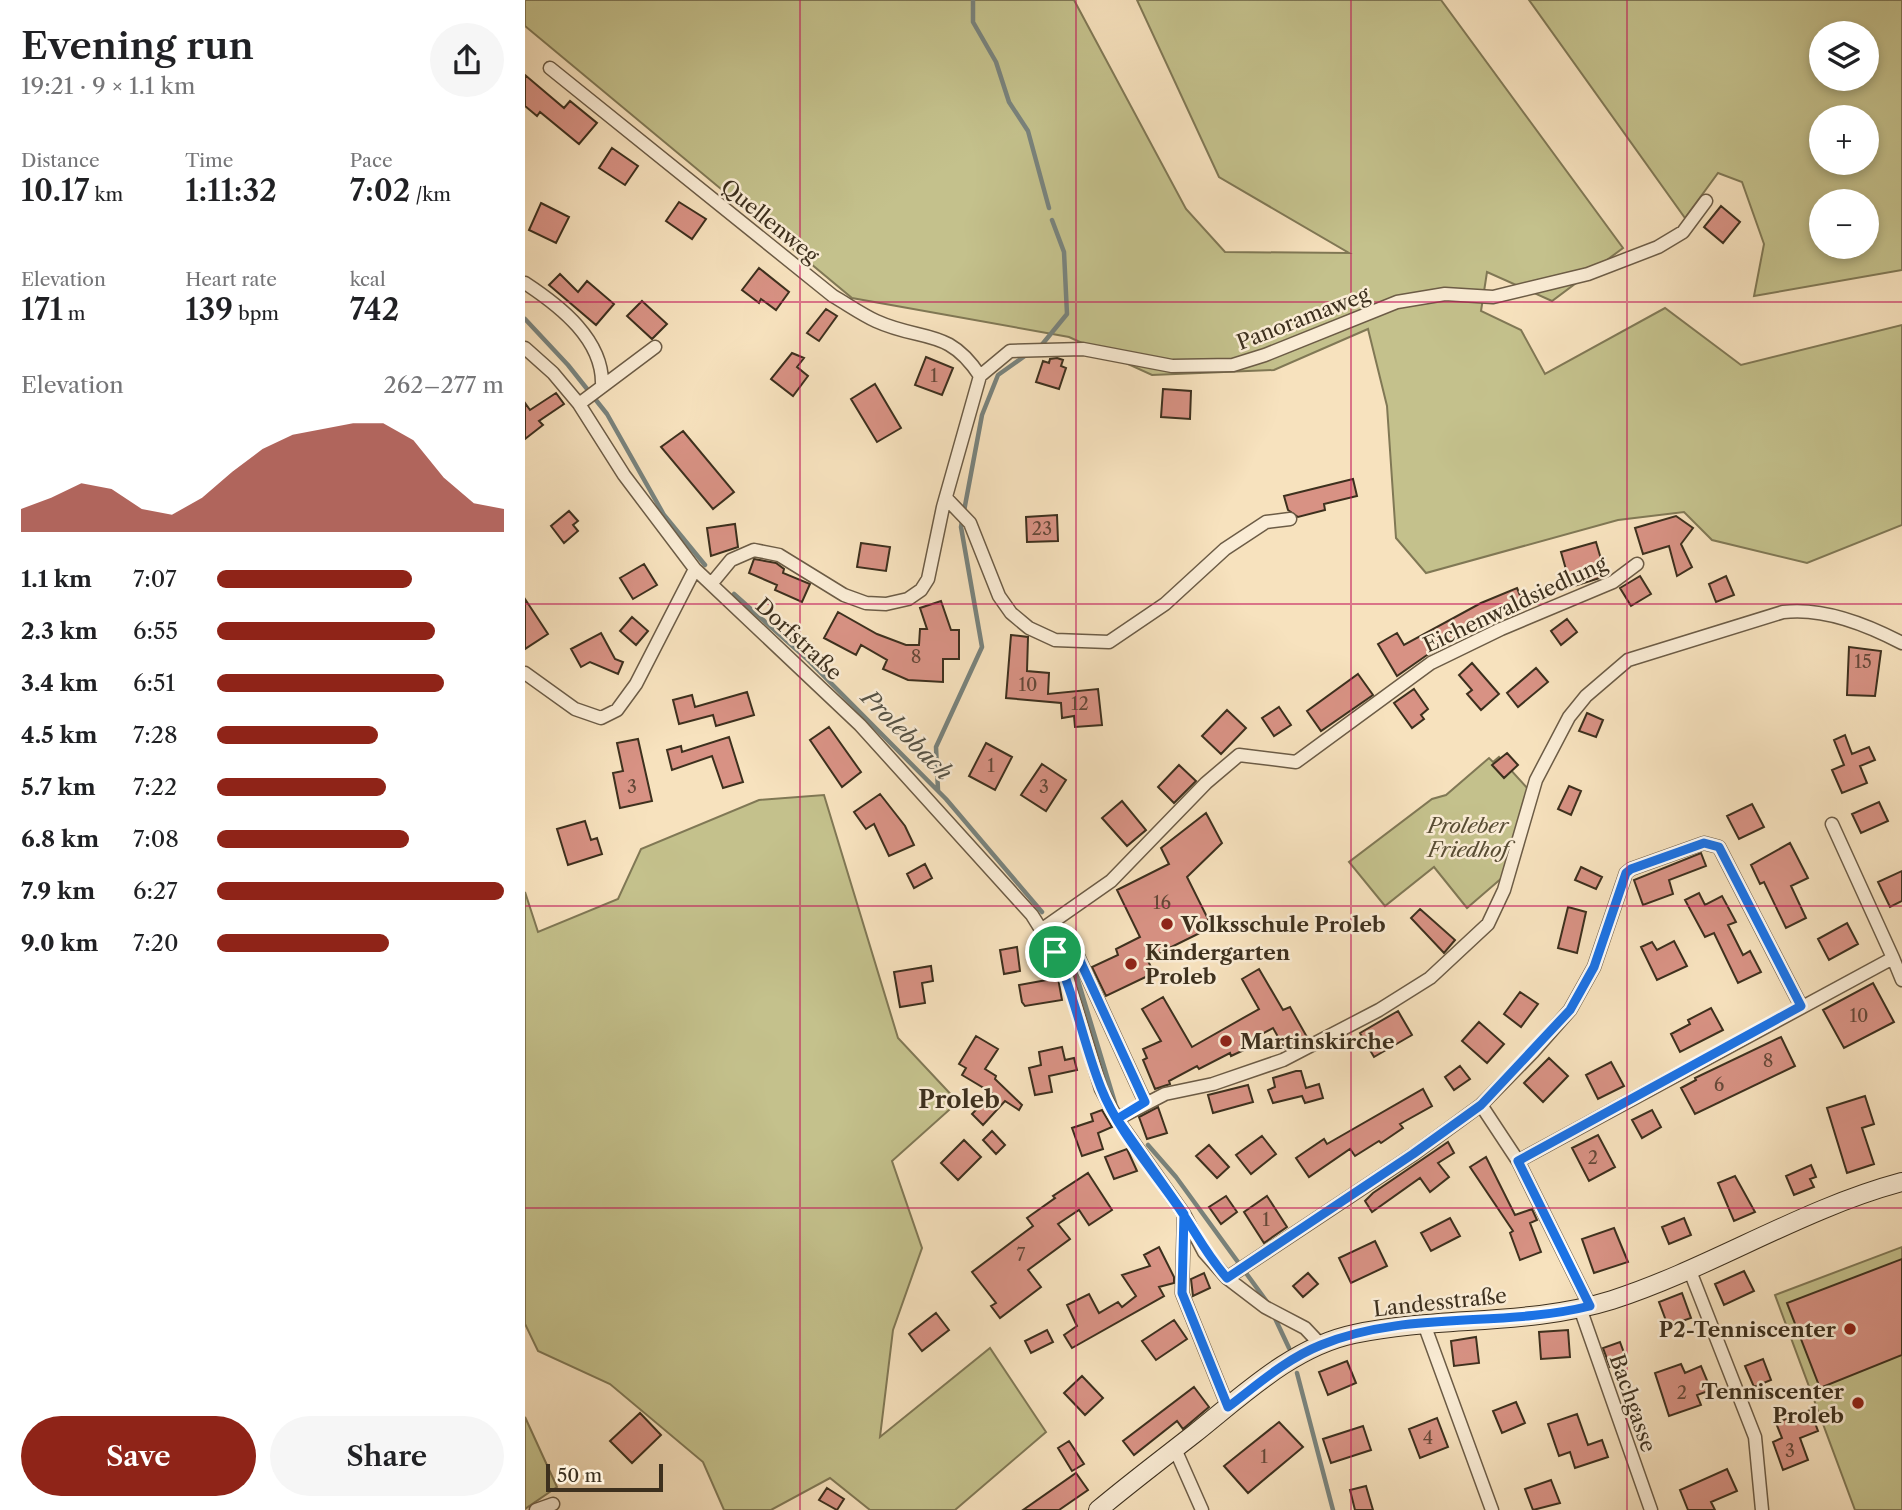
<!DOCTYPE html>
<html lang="en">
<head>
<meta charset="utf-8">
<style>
	body { margin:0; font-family:"Libre Caslon Text",serif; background:#f6f6f6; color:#202124; height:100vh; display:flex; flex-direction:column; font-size:26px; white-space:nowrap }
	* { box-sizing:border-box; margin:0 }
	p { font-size:23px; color:#757577 }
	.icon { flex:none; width:38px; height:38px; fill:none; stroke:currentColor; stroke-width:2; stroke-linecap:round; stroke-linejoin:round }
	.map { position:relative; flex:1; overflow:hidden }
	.side { display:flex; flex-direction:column; background:#fff; width:525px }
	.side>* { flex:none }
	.controls { position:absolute; left:1284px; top:21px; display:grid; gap:14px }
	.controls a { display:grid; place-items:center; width:70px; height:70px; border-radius:50%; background:#fff; box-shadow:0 4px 10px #0003; font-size:35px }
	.scale { position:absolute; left:21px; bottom:18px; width:117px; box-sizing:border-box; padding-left:7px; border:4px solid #3d301e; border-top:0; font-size:19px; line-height:24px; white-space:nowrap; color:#3d301e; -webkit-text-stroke:5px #faecd5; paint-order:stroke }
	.pin { position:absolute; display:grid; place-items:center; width:60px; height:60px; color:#fff; margin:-30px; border:4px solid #fff; border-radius:50%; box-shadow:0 2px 7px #0007 }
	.round { display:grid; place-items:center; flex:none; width:74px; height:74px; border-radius:37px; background:#f6f6f6 }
	.summary { display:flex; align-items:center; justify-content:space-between; height:119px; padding:0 21px }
	h1 { font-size:38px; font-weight:600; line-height:52px }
	.stats { display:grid; grid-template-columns:repeat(3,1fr); gap:10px; height:119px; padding:7px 21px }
	.stats div { display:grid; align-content:center }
	.stats b { font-size:30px; font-weight:600 }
	.stats small { font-size:19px; font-weight:400 }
	.stats p { font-size:19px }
	.chart { height:196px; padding:14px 21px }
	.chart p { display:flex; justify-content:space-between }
	.chart svg { width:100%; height:126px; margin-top:7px; fill:#8f2418; opacity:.7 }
	.button { display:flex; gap:14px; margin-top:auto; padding:14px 21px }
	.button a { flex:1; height:80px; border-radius:42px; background:#8f2418; color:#fff; font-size:28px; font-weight:600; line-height:80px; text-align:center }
	.button a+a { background:#f6f6f6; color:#202124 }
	ul { padding:0 21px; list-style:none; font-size:23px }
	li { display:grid; grid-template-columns:112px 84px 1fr; align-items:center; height:52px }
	li i { height:18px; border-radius:9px; background:#8f2418 }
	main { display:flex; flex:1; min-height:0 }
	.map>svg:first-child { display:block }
	.green { fill:#c4c18c; stroke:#807855; stroke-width:2; fill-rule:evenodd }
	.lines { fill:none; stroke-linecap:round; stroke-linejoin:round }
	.stream { stroke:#79837d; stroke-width:4.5 }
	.building { fill:#d89284; stroke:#3d301e; stroke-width:2 }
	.street-casing { stroke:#6c5c46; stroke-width:15 }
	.secondary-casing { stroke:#3d301e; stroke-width:20 }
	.street { stroke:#faecd5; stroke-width:12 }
	.secondary { stroke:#faecd5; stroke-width:18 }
	.route-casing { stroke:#fff; stroke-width:14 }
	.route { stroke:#1a73e8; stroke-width:9 }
	.grid { fill:none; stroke:#c2185b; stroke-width:2; stroke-opacity:0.55 }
	.poi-dot { fill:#8f2418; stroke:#faecd5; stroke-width:2.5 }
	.labels { text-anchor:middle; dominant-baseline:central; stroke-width:5; stroke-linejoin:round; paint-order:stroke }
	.number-label { font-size:18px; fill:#644838 }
	.street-label { font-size:21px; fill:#3d301e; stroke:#faecd5 }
	.park-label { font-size:21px; font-style:italic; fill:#584d34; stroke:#faecd5 }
	.poi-label { font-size:21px; font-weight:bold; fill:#3d301e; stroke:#faecd5; text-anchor:start }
	.water-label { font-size:23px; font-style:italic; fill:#565346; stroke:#faecd5 }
	.quarter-label { font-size:24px; font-weight:bold; fill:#3d301e; stroke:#faecd5 }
</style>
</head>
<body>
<main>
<section class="side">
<div class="summary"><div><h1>Evening run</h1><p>19:21 · 9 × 1.1 km</p></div><a class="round"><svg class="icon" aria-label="share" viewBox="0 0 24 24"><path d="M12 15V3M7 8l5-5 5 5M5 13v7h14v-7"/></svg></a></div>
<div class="stats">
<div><p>Distance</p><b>10.17<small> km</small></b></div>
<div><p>Time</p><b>1:11:32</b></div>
<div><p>Pace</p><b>7:02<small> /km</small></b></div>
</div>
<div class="stats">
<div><p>Elevation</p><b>171<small> m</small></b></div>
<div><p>Heart rate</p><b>139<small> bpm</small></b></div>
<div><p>kcal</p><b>742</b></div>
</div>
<div class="chart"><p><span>Elevation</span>262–277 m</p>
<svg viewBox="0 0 160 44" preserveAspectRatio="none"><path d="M0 44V36L10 32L20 27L30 29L40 36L50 38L60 32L70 23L80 15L90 10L100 8L110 6L120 6L130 12L140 25L150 34L160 36V44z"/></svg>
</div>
<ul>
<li><b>1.1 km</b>7:07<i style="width:68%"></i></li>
<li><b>2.3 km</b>6:55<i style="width:76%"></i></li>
<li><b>3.4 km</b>6:51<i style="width:79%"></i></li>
<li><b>4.5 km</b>7:28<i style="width:56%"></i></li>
<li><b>5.7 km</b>7:22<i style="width:59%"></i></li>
<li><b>6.8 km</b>7:08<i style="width:67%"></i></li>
<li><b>7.9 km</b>6:27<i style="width:100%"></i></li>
<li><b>9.0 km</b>7:20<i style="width:60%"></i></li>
</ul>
<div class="button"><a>Save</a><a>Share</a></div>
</section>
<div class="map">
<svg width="1377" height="1510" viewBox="0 0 1377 1510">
	<rect width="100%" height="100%" fill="#f7e2be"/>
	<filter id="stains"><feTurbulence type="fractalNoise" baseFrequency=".00286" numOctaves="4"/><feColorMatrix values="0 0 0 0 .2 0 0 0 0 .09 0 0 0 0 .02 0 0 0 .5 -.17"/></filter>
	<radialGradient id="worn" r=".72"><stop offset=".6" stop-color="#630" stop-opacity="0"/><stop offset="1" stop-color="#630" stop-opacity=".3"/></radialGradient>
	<!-- green -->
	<path class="green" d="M0,0H549L661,209L700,252L824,253L694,177L612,0H916L1098,248L1027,301L962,272L956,311L996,330L1020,374L1140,308L1216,365L1377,325V525L1282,563L1187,540L1159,512L1093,520L901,573L871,538L862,406L843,329L749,370L627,375L544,337L327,298L0,26Z
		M1004,0H1377V270L1229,296L1239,244L1217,182L1193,173L1160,218ZM1297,33H1342V79H1297ZM1297,117H1342V163H1297ZM1297,201H1342V247H1297Z
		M974,757L1003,789L978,877L942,908L909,867L860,906L824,862L907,799L921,795L964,758L968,762Z
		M299,795L373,1038L433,1102L367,1161L397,1248L368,1330L355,1437L465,1348L521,1432L430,1510H345L305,1478L246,1510H199L178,1462L85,1384L13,1351L0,1324V892L13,932L93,899L116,849L234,800Z
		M1377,1247V1510H1330L1250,1295Z
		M0,1417L32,1487L0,1509Z"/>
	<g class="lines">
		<!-- stream -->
		<path class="stream" d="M448,0V22L471,62L484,102L503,131L524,208
			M0,319L43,365L82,414L139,515L180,565
			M515,347L542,314L539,252L527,220
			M209,594L281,658L421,799L517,912
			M413,790L411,747L457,647L436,527L457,415L473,375L504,353
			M548,964L590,1103
			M623,1145L651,1177L745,1306
			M748,1314L764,1348
			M772,1373L808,1510"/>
	</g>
	<!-- building -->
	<path class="building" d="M0,75L39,108L45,101L72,123L54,144L15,112L12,116L0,106Z
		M87,148L113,166L100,185L74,168Z
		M154,202L181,219L167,239L141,221Z
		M16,203L44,217L31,243L4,230Z
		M1196,206L1215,222L1198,243L1179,227Z
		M234,268L264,292L251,310L236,299L234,303L217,290Z
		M35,274L53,292L62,281L89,304L71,325L24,285Z
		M117,301L142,324L127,339L102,316Z
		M301,309L312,316L294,341L282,333Z
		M267,353L279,358L272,367L283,376L268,396L246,379Z
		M401,357L428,368L417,395L390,385Z
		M532,358L538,360L536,366L541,368L534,389L511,382L518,361L524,363L525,359Z
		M350,384L376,428L352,442L326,399Z
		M638,389L666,391L665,419L636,417Z
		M31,393L39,404L14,421L18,425L0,439V403L5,410Z
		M158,431L209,492L188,509L136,447Z
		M828,479L832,496L799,504L800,510L773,517L763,510L759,496Z
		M44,511L53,521L48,525L53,531L39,543L26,526Z
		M532,515L533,541L502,542L501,517Z
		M1151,516L1168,528L1156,544L1167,567L1152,576L1144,546L1118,554L1110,528Z
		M210,524L213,547L186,556L182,528Z
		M1071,542L1081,576L1046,587L1036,552Z
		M336,543L365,547L361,571L332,567Z
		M229,559L251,563L259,569L258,573L285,584L277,602L250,590L252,585L224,573Z
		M119,564L132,585L108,599L95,578Z
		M1115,576L1126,594L1106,606L1095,588Z
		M1201,576L1209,595L1191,602L1184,584Z
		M992,588L999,605L902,655L872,676L853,644L872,633L879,645L956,603Z
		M0,599L23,634L0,649Z
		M416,601L426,630H434V659H418V682L383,680L358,669L362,660L336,645L331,655L299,638L313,612L352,634L381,645H394L395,629H402L395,608Z
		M107,617L123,631L111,645L95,631Z
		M1042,619L1052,632L1036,645L1026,631Z
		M76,633L90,659L98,662L93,674L65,662L56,667L46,649Z
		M486,635L503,637L502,671L524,673L523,694L573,689L577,725L550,727L549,716L537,718L536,703L481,698Z
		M1324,647L1356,651L1350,696L1322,695Z
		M947,663L974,694L956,710L942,694L947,690L934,675Z
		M1011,668L1023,682L993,707L982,693Z
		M833,674L848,695L796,731L782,711Z
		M889,689L903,709L896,715L899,719L887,728L869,703Z
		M222,692L229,715L191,726L188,715L154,724L148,700L167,695L170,707Z
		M754,707L766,725L749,736L737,718Z
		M702,710L721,728L696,754L677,736Z
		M1062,713L1078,720L1071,737L1054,731Z
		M304,727L336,772L317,787L285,740Z
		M1320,735L1327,754L1344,747L1350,760L1335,766L1342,783L1317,793L1307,770L1319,765L1309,740Z
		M204,737L218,782L198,788L187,756L147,770L142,750L156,746L157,752Z
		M113,739L127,801L95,808L88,773L98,771L92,743Z
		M461,743L487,757L470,790L444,776Z
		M982,753L993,765L979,778L967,765Z
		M517,764L541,780L521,811L496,795Z
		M654,765L671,781L649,803L633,787Z
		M1044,786L1056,791L1046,815L1033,809Z
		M355,794L380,826L389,845L364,856L349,824L341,829L329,812Z
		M597,801L621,830L602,846L577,818Z
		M1354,802L1363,821L1336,833L1327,814Z
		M1227,804L1239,827L1214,839L1202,816Z
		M681,813L697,843L662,877L687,927L622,959L629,973L581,996L567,967L593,955L591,949L615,937L592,890L644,864L636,848Z
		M60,821L66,840L72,838L77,854L43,865L32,829Z
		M1265,843L1283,878L1266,886L1281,918L1261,928L1239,882L1235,884L1226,865Z
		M1176,853L1181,866L1144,880L1148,894L1118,905L1109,880Z
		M400,864L407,878L389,888L382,874Z
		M1056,867L1077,877L1071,889L1050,880Z
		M1377,871V901L1365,907L1353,882Z
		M1174,893L1180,905L1197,896L1211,922L1203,925L1218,955L1225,951L1236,972L1213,983L1189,933L1180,937L1160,900Z
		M1043,907L1061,912L1052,953L1033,948Z
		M895,909L930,940L919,953L886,918Z
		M1322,923L1333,944L1304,960L1293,939Z
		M1149,941L1162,966L1132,980L1116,947L1127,942L1132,950Z
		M492,947L495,971L479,974L475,950Z
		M406,966L408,981L397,983L400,1003L375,1007L369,972Z
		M734,969L758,1010L765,1007L782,1037L760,1049L748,1028L716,1045L719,1050L706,1056L705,1053L674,1069L672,1066L644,1081L645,1084L630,1089L618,1060L622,1058L618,1049L636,1041L617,1009L638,997L667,1047L734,1009L717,979Z
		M533,978L537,1000L500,1006L497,1002L494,985Z
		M1348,983L1369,1022L1319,1048L1298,1010Z
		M995,992L1013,1004L996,1027L979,1014Z
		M1186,1008L1198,1030L1155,1052L1146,1034L1165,1024L1163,1020Z
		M873,1011L887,1035L849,1057L835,1033Z
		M954,1022L979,1044L962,1063L937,1041Z
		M451,1036L473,1049L460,1069L471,1076L470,1079L497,1105L494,1110L480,1101L458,1125L447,1114L467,1093L437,1075L441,1068L434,1064Z
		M1256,1037L1270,1066L1170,1114L1156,1088L1171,1080L1170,1078Z
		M537,1047L540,1060L549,1058L552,1070L524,1076L527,1092L510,1095L504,1068L516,1065L514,1052Z
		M1024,1058L1043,1076L1018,1102L999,1083Z
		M1086,1062L1099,1086L1073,1099L1061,1075Z
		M935,1066L945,1079L929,1090L920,1077Z
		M771,1071H776L781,1088L794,1084L798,1098L780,1103L777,1096L748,1103L743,1090L750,1087L748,1078Z
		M723,1085L728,1102L688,1113L683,1095Z
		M898,1089L907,1106L875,1124L878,1128L856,1143L854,1141L830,1156L825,1149L784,1177L771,1158L799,1139L802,1144Z
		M1340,1096L1349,1124L1337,1128L1349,1164L1322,1173L1302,1108Z
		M633,1107L642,1133L622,1139L614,1117Z
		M577,1110L587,1127L573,1133L578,1149L557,1156L547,1128L568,1121L566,1114Z
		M1127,1110L1136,1127L1117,1138L1107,1120Z
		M467,1131L480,1145L471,1154L458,1140Z
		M1073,1135L1090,1167L1064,1181L1047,1148Z
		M737,1136L751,1154L726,1174L711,1155Z
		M439,1140L456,1157L433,1180L416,1163Z
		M923,1142L929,1153L913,1163L924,1177L905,1192L895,1178L847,1212L840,1201L848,1193Z
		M684,1145L704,1167L692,1178L671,1156Z
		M602,1149L612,1171L589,1179L580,1157Z
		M961,1157L990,1215L1007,1209L1012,1220L1005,1223L1016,1252L995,1260L985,1233L988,1231L945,1167Z
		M1286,1165L1291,1177L1285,1179L1289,1187L1269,1195L1261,1176Z
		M563,1173L587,1210L564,1225L554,1210L533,1224L545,1239L503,1270L516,1287L475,1318L466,1306L471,1303L447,1272L508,1226L502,1218L530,1198L528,1196Z
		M1210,1176L1230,1212L1209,1221L1193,1183Z
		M701,1196L712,1212L696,1224L684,1207Z
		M742,1196L762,1227L739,1243L719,1212Z
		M925,1218L935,1236L906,1251L896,1233Z
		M1159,1218L1166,1235L1144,1244L1137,1227Z
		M1089,1228L1103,1262L1069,1273L1057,1239Z
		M850,1241L862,1266L826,1283L814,1258Z
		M634,1247L649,1277V1283L634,1287L639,1296L547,1348L539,1335L552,1326L542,1305L564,1294L574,1313L593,1302L597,1307L611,1296L597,1275L625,1266L619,1255Z
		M1377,1259V1355L1295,1388L1262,1303Z
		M1219,1271L1229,1291L1199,1305L1190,1284Z
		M679,1273L685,1288L668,1296L666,1279Z
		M783,1273L793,1284L778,1297L768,1286Z
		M1157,1293L1166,1318L1143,1326L1134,1302Z
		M411,1313L424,1330L397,1351L384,1334Z
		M649,1320L662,1339L631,1360L617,1341Z
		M522,1330L528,1342L506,1353L500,1341Z
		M1043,1330L1045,1357L1016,1359L1014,1332Z
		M951,1337L954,1363L929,1366L926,1341Z
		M1095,1342L1102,1361L1085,1367L1078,1348Z
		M1238,1359L1246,1380L1229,1387L1220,1366Z
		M822,1361L831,1383L803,1395L794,1372Z
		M1156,1364L1160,1373L1176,1366L1186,1390L1172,1395L1176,1405L1144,1416L1130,1373Z
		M557,1376L578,1398L560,1415L539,1393Z
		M669,1387L684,1407L658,1429L652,1421L609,1455L598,1441Z
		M991,1402L1000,1423L977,1433L968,1411Z
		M1285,1410L1293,1431L1275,1438L1283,1460L1258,1470L1248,1442L1257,1438L1251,1423Z
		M115,1413L136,1435L107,1463L85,1441Z
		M1052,1414L1063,1445L1077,1440L1083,1457L1050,1468L1045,1452L1034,1456L1023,1424Z
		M912,1418L923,1447L895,1458L884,1429Z
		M754,1422L778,1447L723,1493L699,1466Z
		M838,1426L846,1450L806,1463L798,1439Z
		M544,1441L559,1464L547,1471L533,1448Z
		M1202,1469L1212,1491L1186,1502L1190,1510H1163L1155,1490Z
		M551,1473L563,1490L534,1510H498Z
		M1026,1480L1035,1503L1008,1510L1000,1489Z
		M841,1486L848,1510H830L825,1490Z
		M302,1488L319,1499L312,1510L294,1500Z"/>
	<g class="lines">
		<defs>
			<path id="street" d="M25,68L308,296C322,304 336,314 351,321C397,342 423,327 455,376
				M0,283C35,306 79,340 77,386
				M0,348L28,373L54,404L99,475L170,569L335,725L507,915L530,952L542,977L576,1089L592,1119L659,1214L679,1252L702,1278L740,1307L780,1328L796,1345
				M54,404L130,347
				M421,498L445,523L474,596L486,613L504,628L530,640L584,642L640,604L700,549L741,522L765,519
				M187,583L206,560L229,550L254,555L319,595L341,603L361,604L383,599L396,590L403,579L418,507L455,376L485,351L558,349L647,366L708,365L740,355L872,302L920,294L968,297L1063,274L1133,247L1158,232L1181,201
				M0,673L50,709L76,718L92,710L111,684L170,569
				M1307,824L1368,958
				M516,930L586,881L681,783L714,755L771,762L906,663L976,629L1088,582L1112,564
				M530,952H551L620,1102
				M956,1105L993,1161
				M592,1119L640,1094L688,1084L758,1060L854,1010L905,978L963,924L979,890L1011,780L1044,717L1061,696L1103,660L1258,612C1298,607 1341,624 1377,643
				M659,1215L657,1293L703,1407
				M1165,1271L1230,1437L1237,1510
				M702,1278L889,1154L956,1105L1008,1052L1045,1010L1069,967L1101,873L1106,869L1179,843L1194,847L1276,1006
				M1065,1306L993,1161L1368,958L1377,980
				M1055,1308L1126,1510
				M899,1324L967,1510
				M650,1449L677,1510
				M11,1510L28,1504"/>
			<path id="secondary" d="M573,1510C604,1484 637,1459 669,1434C717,1396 767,1347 829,1334C914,1316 1004,1326 1087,1300C1186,1268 1276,1209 1377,1182"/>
		</defs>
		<!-- street casing -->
		<use href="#street" class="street-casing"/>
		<!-- secondary casing -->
		<use href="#secondary" class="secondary-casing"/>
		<!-- street -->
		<use href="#street" class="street"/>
		<!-- secondary -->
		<use href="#secondary" class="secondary"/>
	</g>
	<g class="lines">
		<defs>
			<path id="route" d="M530,952C550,995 558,1043 576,1088C593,1131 628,1170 654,1208C672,1234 680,1253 702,1278L888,1154L956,1105L1045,1010L1069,967L1101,873L1106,869L1179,843L1194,847L1276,1006L993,1161L1065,1306C977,1328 880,1310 796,1345C761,1359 732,1385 703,1407L657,1293L659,1214L592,1119L620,1102L551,952H530"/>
		</defs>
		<!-- route casing -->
		<use href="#route" class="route-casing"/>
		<!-- route -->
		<use href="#route" class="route"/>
	</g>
	<!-- grid -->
	<path class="grid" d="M275,0V1510M551,0V1510M826,0V1510M1102,0V1510M0,302H1377M0,604H1377M0,906H1377M0,1208H1377"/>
	<!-- markers -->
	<g class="poi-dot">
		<circle cx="642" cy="924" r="7"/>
		<circle cx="606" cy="964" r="7"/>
		<circle cx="701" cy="1041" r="7"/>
		<circle cx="1325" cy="1329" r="7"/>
		<circle cx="1333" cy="1403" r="7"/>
	</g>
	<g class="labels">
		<!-- number labels -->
		<g class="number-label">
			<text x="409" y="376">1</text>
			<text x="517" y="529">23</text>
			<text x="391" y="657">8</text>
			<text x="1338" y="662">15</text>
			<text x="503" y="685">10</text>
			<text x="555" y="704">12</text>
			<text x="466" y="766">1</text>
			<text x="107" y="787">3</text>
			<text x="519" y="787">3</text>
			<text x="637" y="903">16</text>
			<text x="1334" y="1016">10</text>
			<text x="1243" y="1061">8</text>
			<text x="1194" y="1085">6</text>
			<text x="1068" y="1158">2</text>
			<text x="741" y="1220">1</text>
			<text x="496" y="1255">7</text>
			<text x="1157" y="1393">2</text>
			<text x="903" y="1438">4</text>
			<text x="1265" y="1451">3</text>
			<text x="739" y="1457">1</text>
		</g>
		<!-- street labels -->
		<g class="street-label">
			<text transform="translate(245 221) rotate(39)">Quellenweg</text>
			<text transform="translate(778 318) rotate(-21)">Panoramaweg</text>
			<text transform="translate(990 604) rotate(-25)">Eichenwaldsiedlung</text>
			<text transform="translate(274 639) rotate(43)">Dorfstraße</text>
			<text transform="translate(915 1302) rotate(-6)">Landesstraße</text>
			<text transform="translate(1108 1403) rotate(71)">Bachgasse</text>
		</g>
		<!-- park labels -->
		<g class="park-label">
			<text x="943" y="825">Proleber<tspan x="943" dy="24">Friedhof</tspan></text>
		</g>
		<!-- poi labels -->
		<g class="poi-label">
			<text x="656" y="924">Volksschule Proleb</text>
			<text x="620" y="952">Kindergarten<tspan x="620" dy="24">Proleb</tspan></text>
			<text x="715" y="1041">Martinskirche</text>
			<text x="1311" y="1329" text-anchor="end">P2-Tenniscenter</text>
			<text x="1319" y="1391" text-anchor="end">Tenniscenter<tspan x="1319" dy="24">Proleb</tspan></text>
		</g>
		<!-- water labels -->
		<g class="water-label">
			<text transform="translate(382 735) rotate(45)">Prolebbach</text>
		</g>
		<!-- quarter labels -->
		<g class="quarter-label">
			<text x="434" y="1099">Proleb</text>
		</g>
	</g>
	<rect width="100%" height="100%" filter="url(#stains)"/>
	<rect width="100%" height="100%" fill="url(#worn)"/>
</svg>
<div class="controls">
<a><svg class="icon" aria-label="layers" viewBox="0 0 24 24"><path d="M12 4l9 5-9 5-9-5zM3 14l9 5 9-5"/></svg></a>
<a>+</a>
<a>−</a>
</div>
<div class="scale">50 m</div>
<div class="pin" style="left:530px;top:952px;background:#1e9e55"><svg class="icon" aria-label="arrive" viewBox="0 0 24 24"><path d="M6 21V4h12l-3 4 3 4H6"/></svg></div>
</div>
</main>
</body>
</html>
